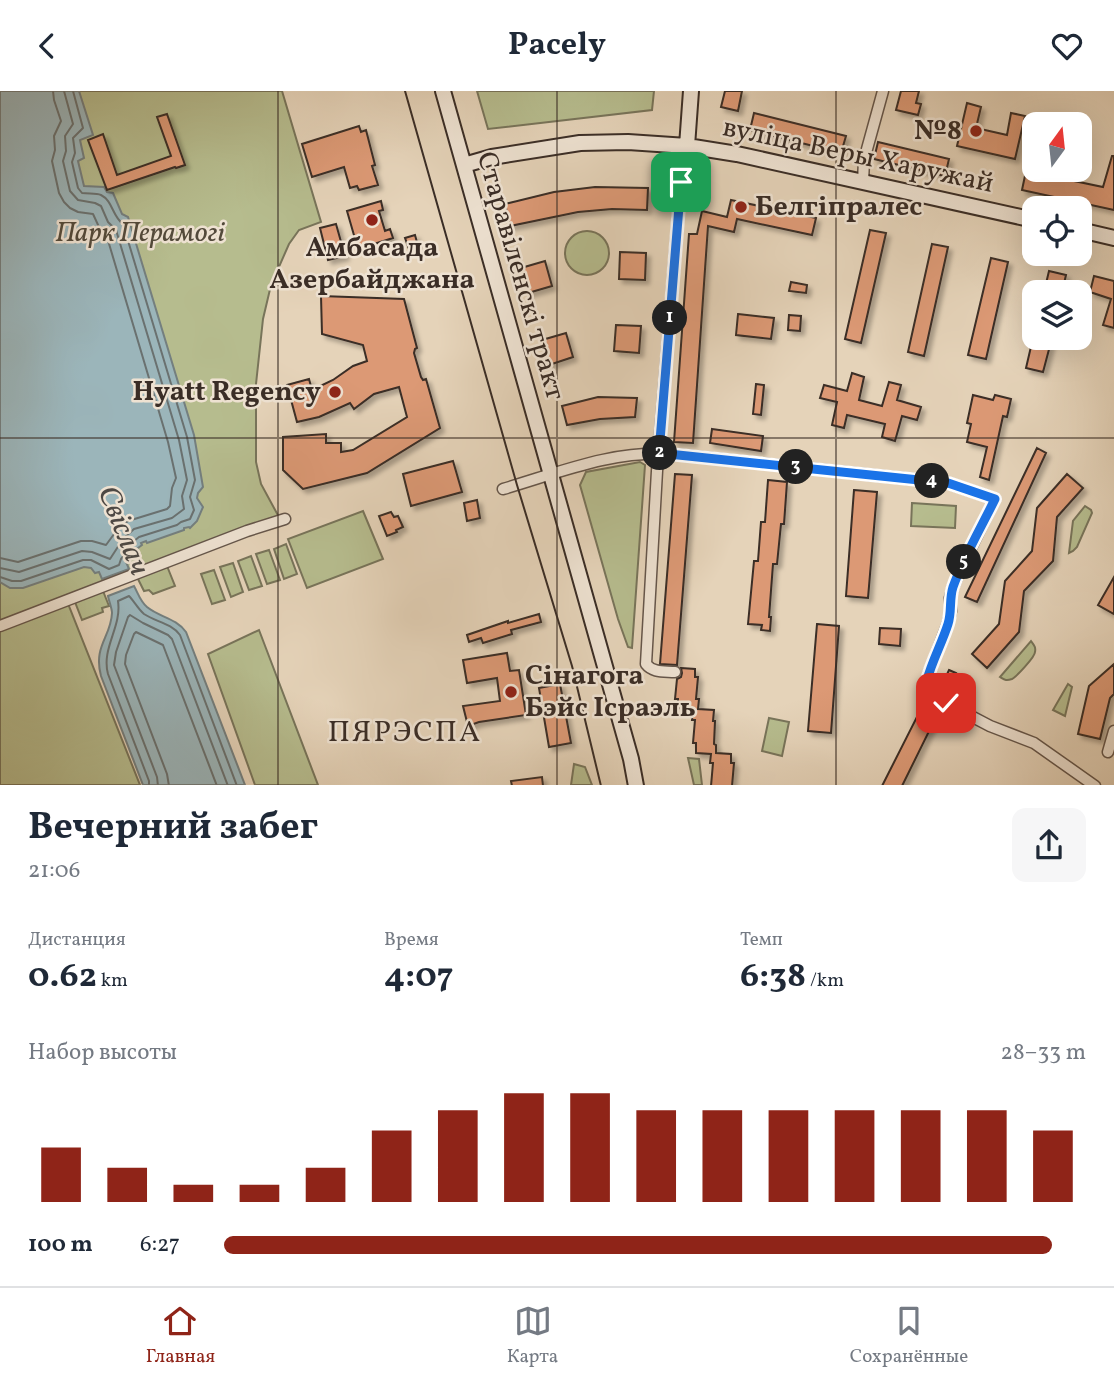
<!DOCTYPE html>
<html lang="ru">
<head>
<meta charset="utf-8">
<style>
	body { margin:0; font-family:Vollkorn,serif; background:#f6f6f7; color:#1f2937; height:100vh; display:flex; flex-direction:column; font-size:26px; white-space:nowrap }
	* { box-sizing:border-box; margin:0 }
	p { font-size:23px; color:#747a83 }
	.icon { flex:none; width:38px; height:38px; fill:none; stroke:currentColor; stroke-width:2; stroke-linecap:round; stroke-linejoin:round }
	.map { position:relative; height:694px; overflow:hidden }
	.sheet { display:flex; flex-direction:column; background:#fff; flex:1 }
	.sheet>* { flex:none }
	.needle { width:46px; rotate:15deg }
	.tools { position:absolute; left:1022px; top:21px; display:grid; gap:14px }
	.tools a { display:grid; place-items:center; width:70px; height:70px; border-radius:14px; background:#fff; box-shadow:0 7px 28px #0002; font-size:35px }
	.pin { position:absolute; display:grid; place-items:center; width:60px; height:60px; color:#fff; margin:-30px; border-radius:14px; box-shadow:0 4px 10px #0006 }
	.km { position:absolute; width:35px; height:35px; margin:-18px; border-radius:50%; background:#222; color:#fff; font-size:19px; line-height:35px; text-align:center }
	.round { display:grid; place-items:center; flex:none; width:74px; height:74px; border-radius:14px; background:#f6f6f7 }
	.overview { display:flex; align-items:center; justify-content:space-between; height:119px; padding:0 28px }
	h1 { font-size:38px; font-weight:700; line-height:52px }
	.metrics { display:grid; grid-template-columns:repeat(3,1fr); gap:10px; height:119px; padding:7px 28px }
	.metrics div { display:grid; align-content:center }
	.metrics b { font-size:35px; font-weight:700 }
	.metrics small { font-size:19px; font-weight:400 }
	.metrics p { font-size:19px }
	.chart { height:196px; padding:14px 28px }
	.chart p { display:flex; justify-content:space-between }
	.chart svg { width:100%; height:126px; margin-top:7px; stroke:#8f2418; stroke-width:6 }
	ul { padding:0 28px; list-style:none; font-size:23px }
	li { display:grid; grid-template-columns:112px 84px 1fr; align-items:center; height:52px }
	li i { height:18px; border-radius:9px; background:#8f2418 }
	header { display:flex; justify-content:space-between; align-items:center; height:91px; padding:0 28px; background:#fff; font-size:32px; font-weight:700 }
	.menu { display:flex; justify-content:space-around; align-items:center; height:98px; border-top:2px solid #e0e1e3; background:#fff; font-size:19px; color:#747a83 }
	.menu a { display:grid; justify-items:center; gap:4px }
	.menu .current { color:#8f2418 }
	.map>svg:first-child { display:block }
	.green { fill:#b6bc8e; stroke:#78745a; stroke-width:2 }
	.water { fill:#9bb5ba; stroke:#747f7f; stroke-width:2 }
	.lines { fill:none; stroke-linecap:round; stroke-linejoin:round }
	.shore { stroke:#6a7170; stroke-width:2 }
	.building { fill:#dc9975; stroke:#3a2d26; stroke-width:2; filter:url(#shadow) }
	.street-casing { stroke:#65564b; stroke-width:13 }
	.secondary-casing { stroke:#3a2d26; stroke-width:18 }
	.street { stroke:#eee2d2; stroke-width:10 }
	.secondary { stroke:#eee2d2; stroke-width:14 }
	.tram { stroke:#3a2d26; stroke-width:2 }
	.route-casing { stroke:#fff; stroke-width:14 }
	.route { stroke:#1a73e8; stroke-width:9 }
	.grid { fill:none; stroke:#3a2d26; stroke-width:2; stroke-opacity:0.55 }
	.poi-dot { fill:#8f2418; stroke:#eee2d2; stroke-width:2.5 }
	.labels { text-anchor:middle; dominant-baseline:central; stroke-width:5; stroke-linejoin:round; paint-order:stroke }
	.poi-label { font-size:28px; font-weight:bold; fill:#3a2d26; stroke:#eee2d2; text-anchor:end }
	.street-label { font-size:28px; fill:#3a2d26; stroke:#eee2d2 }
	.park-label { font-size:28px; font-style:italic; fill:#534a3b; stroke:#eee2d2 }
	.water-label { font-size:30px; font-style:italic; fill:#4d4844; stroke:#eee2d2 }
	.neighbourhood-label { font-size:30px; letter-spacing:2px; fill:#3a2d26; stroke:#eee2d2 }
</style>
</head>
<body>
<header><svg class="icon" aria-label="back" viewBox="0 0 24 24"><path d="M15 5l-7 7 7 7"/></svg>Pacely<svg class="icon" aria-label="heart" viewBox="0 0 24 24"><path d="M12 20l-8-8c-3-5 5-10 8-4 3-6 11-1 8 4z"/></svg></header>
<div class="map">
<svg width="1114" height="695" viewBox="0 0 1114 695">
	<defs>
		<filter id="shadow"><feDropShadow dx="4" dy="4" stdDeviation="2" flood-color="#0004"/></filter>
	</defs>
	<rect width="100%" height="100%" fill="#e5d3b9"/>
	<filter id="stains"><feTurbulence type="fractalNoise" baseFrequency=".00286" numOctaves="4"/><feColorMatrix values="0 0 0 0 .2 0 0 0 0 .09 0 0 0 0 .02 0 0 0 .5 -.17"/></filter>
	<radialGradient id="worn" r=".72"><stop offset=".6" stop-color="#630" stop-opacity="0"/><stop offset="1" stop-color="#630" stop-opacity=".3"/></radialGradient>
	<!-- green -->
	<path class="green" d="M0,0H282L321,131L299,139L289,153L271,194L263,228L256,293V371L261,393L280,428L67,510L140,694H0Z
		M477,0H654L652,19L488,38Z
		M565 162a22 22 0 1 1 44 0a22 22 0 1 1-44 0Z
		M640,371L645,374L632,557L628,556L618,528L580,394L586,381Z
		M912,412L956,415L955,437L911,435Z
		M1085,415L1091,419L1092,422L1077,456L1073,460L1069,462L1073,430Z
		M363,420L383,468L307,497L288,448Z
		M286,453L297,483L284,488L274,458Z
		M269,459L280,489L267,493L256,463Z
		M251,465L262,495L249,499L238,470Z
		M233,472L243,501L231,506L220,476Z
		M167,475L175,495L153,503L149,499L144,500L137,486Z
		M214,479L225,509L212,513L201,483Z
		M103,500L109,515L102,517L103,521L82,529L75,511Z
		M259,539L318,694H255L208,563Z
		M1031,550C1034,554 1036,556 1035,561C1035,566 1016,586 1012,588C1006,590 1005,589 1000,586Z
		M1068,593L1072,596L1065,625L1053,619Z
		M769,627L789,631L782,665L762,660Z
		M688,667L699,668L702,694H694Z
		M574,673L585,676L592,694H571Z"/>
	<!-- water -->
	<path class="water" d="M0,0H79L93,44L80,49L84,67L78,70L84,95L104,96L107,101L113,102L122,123L128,126L194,344L203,396L198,402L197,407L203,416L197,430L190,437L189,436L184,437V439L147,452L146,450L141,452L142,454L134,460V467L126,471L129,478L102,488L99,481L95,482L91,477L84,476L23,497H10L0,491Z
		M134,495C138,502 140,510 147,516C159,526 176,527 186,541L245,694H143L101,585C93,555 111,546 112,522C112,517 109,511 108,505Z"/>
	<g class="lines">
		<!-- shore -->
		<path class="shore" d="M0,467L18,471L81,450H92L106,454L117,439L128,430L167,418L170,415L172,397L176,387L168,351L107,146L99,136L93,123L78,121L70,117L64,111L59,102L52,70L55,59L54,45L61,30L54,9L53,0
			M0,477L19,481L82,460L92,461L110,468L123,448L134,438L172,427L184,418L182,405L187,389L179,349L116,139L108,131L101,115L95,112L78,109L70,100L63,70L66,60L65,45L73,33L64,0
			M0,486L12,490H21L83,469H91L109,478L119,474L121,468L126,462L129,454L139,446L177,434L181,431L190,428L194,419L190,406L195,389L187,346L123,133C112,125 113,110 101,104C96,102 89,103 82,102L78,97L72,71L75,62L73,47L83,37L73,0
			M149,695V690L108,583C101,557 122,536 118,510L129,505C134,510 138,518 144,523C156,531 171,532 180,544L237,695
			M158,695L157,686L114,574L116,561L128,526L130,524L143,532L168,544L172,548L228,695
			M169,695L167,683L125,573L126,564L134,543L136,541L163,554L217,695"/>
	</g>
	<!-- building -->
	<path class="building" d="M725,0H742L738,20L721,16Z
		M901,0H919L916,12L921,13L918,24L896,19Z
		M967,12L981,16L976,37L1007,44L1011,22L1025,25L1015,68L957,55Z
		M754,22L846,45L841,62L750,39Z
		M167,23L185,74L176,77L175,76L107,99L88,49L103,43L117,84L171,65L157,26Z
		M359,35L361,41L366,39L375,74L372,75L378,94L359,99L357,95L350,97L344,76L312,86L302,53Z
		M878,51L949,68L945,85L874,68Z
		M1112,65H1114V119L1022,99L1026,80L1103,96Z
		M595,96L648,97L647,119L612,118L578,121L510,135L505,113L554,101Z
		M731,109L816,127L812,144L737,128L734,141L708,135L693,352L674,351L689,143H697L702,120L727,126Z
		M381,110L383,119L379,120L385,140L390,138L393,147L358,158L347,120Z
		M336,133L345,165L328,169L320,137Z
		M870,139L886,142L861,252L845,248Z
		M415,144L418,155L409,158L405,147Z
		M932,153L948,156L924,265L908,261Z
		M620,161L646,162L645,189L619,188Z
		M991,167L1008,171L986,268L968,264Z
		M545,170L552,195L528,202L521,177Z
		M1049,180L1066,184L1062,201H1044Z
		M1094,185L1114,190V237L1103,234L1111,208L1090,201Z
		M791,191L807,194L806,202L789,200Z
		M321,205L404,208L417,257L415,258L414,262L421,286L423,289L426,288L440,337L367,382L303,398L283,379V346L326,343V352H341V361L353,359L407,326L399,296L374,303L354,318L350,312L319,326L297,331L287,294L309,288L312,299L333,289L353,275L367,270L363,254L322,243Z
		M738,223L774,227L771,248L736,244Z
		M789,224L801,225L800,240L788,239Z
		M616,234L641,235L639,262L614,260Z
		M566,242L573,266L549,274L542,249Z
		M1033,247H1052L1043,281L1026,277Z
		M852,282L864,286L859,309L882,315L889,291L901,294L897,309L921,316L917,329L902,325L895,350L882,346L885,333L847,324L844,337L832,334L837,311L820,307L824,294L847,300Z
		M756,293L764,294L761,324L753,323Z
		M973,304L993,309L995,304L1011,308L1007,326L1003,325L989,389L980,386L987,356L967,351L971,333L967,332Z
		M598,306L637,307L635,326L600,328L567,334L562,315Z
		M712,338L763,345L761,360L710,352Z
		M1037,357L1046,362L977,511L965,506Z
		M453,370L462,401L411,415L403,383Z
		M675,383L692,384L677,574L660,573Z
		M1067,383L1083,397L1057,426L1053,470L1024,500L1019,541L987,577L972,563L999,533L1005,490L1032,460L1037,417Z
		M768,389L787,391L784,433H781L777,473H773L769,526H771L770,540L761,539L762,534L748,533L754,470H758L761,431H765Z
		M854,399L877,401L868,507L846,505Z
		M477,409L480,427L467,430L464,412Z
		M391,421L394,426L398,425L403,436L396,439L397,441L387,445L379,425Z
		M1114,486V523L1098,514Z
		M539,523L541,531L511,539L512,543L483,552L481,547L469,551L467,544L508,530V532Z
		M817,533L839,535L831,642L808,640Z
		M880,537L901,538L900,555L879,553Z
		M507,562L510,580L519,579L526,624L479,631L468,635L463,615L500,610L497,587L467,592L463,569Z
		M1114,573V603L1110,607L1100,648L1078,643L1089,595Z
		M681,577L695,578V586H698L696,608H699L698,618L714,619L713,630H715L714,653L716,654V662L731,663V672H734L732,695H711L713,672H710L711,663L696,662V652H693L695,629H692L693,619L678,617V608H675L677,588L681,586L682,582Z
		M949,579L956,582L948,599L941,596Z
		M560,593L571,652L549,656L539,597Z
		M924,612L939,620L902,695H882Z
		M542,686L543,695H512L511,690Z"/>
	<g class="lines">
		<defs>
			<path id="street" d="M863,91L864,69L883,0
				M503,398C558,382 613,359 671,363L948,392L995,408L963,473L953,496L950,507L951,520L948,532L929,582L926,596L929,602L946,612L990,635L1034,652L1095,695
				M0,535L247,440L285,428
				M675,581C664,580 653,582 646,573L657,380L681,91
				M1108,661L1114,640"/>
			<path id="secondary" d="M443,0L631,668L636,695
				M687,55L691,0
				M464,74L492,66L580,52L628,51L687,55L737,63L1034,129
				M1080,139L1114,147"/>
		</defs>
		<!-- street casing -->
		<use href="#street" class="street-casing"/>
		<!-- secondary casing -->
		<use href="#secondary" class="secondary-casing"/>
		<!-- street -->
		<use href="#street" class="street"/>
		<!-- secondary -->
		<use href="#secondary" class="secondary"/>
		<!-- tram -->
		<path class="tram" d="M405,0L517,394L572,575L601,695"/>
	</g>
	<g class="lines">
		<defs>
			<path id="route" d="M681,91L659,362L948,392L995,408C981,437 964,465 953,496C949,508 952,521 948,533C942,552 932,570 927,589C926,602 935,606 946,612"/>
		</defs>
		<!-- route casing -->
		<use href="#route" class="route-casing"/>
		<!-- route -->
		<use href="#route" class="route"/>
	</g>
	<!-- grid -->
	<path class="grid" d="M278,0V695M557,0V695M836,0V695M0,347H1114"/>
	<!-- markers -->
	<g class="poi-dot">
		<circle cx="976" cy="40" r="7"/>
		<circle cx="741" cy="116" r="7"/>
		<circle cx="372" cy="129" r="7"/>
		<circle cx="335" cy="301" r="7"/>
		<circle cx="511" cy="601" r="7"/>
	</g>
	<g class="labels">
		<!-- poi labels -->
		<g class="poi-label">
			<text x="962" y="40">№8</text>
			<text x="755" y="116" text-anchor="start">Белгіпралес</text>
			<text x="372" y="157" text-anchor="middle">Амбасада<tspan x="372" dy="32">Азербайджана</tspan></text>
			<text x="321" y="301">Hyatt Regency</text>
			<text x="525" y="585" text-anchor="start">Сінагога<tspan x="525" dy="32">Бэйс Ісраэль</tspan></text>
		</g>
		<!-- street labels -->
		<g class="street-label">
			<text transform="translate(858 65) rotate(12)">вуліца Веры Харужай</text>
			<text transform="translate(520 185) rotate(74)">Старавіленскі тракт</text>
		</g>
		<!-- park labels -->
		<g class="park-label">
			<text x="140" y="142">Парк Перамогі</text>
		</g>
		<!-- water labels -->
		<g class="water-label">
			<text transform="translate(123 440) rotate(68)">Свіслач</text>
		</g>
		<!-- neighbourhood labels -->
		<g class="neighbourhood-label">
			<text x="405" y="642">ПЯРЭСПА</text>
		</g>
	</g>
	<rect width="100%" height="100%" filter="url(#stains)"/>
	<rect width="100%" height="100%" fill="url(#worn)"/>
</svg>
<div class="tools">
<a><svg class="needle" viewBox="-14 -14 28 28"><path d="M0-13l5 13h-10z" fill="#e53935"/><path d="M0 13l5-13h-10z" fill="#747a83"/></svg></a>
<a><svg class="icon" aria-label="locate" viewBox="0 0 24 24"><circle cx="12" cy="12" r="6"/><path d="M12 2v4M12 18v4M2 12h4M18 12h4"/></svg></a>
<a><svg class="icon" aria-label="layers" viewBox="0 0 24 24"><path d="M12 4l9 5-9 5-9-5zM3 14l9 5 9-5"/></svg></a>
</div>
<div class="pin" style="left:681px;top:91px;background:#1e9e55"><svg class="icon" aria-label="arrive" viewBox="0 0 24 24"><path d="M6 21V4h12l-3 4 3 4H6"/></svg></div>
<div class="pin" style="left:946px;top:612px;background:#d93025"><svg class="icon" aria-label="check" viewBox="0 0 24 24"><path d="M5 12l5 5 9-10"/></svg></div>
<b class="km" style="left:670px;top:227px">1</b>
<b class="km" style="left:660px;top:362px">2</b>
<b class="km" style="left:796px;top:376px">3</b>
<b class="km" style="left:932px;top:390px">4</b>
<b class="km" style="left:964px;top:471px">5</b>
</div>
<section class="sheet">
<div class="overview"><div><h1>Вечерний забег</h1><p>21:06</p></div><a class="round"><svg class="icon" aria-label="share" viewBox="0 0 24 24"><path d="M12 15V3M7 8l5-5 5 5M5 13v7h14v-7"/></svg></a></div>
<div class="metrics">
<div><p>Дистанция</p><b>0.62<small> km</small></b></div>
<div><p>Время</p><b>4:07</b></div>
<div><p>Темп</p><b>6:38<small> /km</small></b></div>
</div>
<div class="chart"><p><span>Набор высоты</span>28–33 m</p>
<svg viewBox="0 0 160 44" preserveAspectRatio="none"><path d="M5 44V25M15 44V32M25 44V38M35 44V38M45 44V32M55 44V19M65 44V12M75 44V6M85 44V6M95 44V12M105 44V12M115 44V12M125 44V12M135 44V12M145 44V12M155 44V19"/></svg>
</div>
<ul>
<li><b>100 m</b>6:27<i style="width:96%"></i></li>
</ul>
</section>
<nav class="menu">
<a class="current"><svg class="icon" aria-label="home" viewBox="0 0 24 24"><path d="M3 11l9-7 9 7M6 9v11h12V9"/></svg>Главная</a>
<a><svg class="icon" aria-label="map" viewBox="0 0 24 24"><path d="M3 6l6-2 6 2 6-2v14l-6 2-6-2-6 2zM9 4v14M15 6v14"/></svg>Карта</a>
<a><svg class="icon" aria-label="saved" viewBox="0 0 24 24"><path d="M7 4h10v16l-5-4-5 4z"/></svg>Сохранённые</a>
</nav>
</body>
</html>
